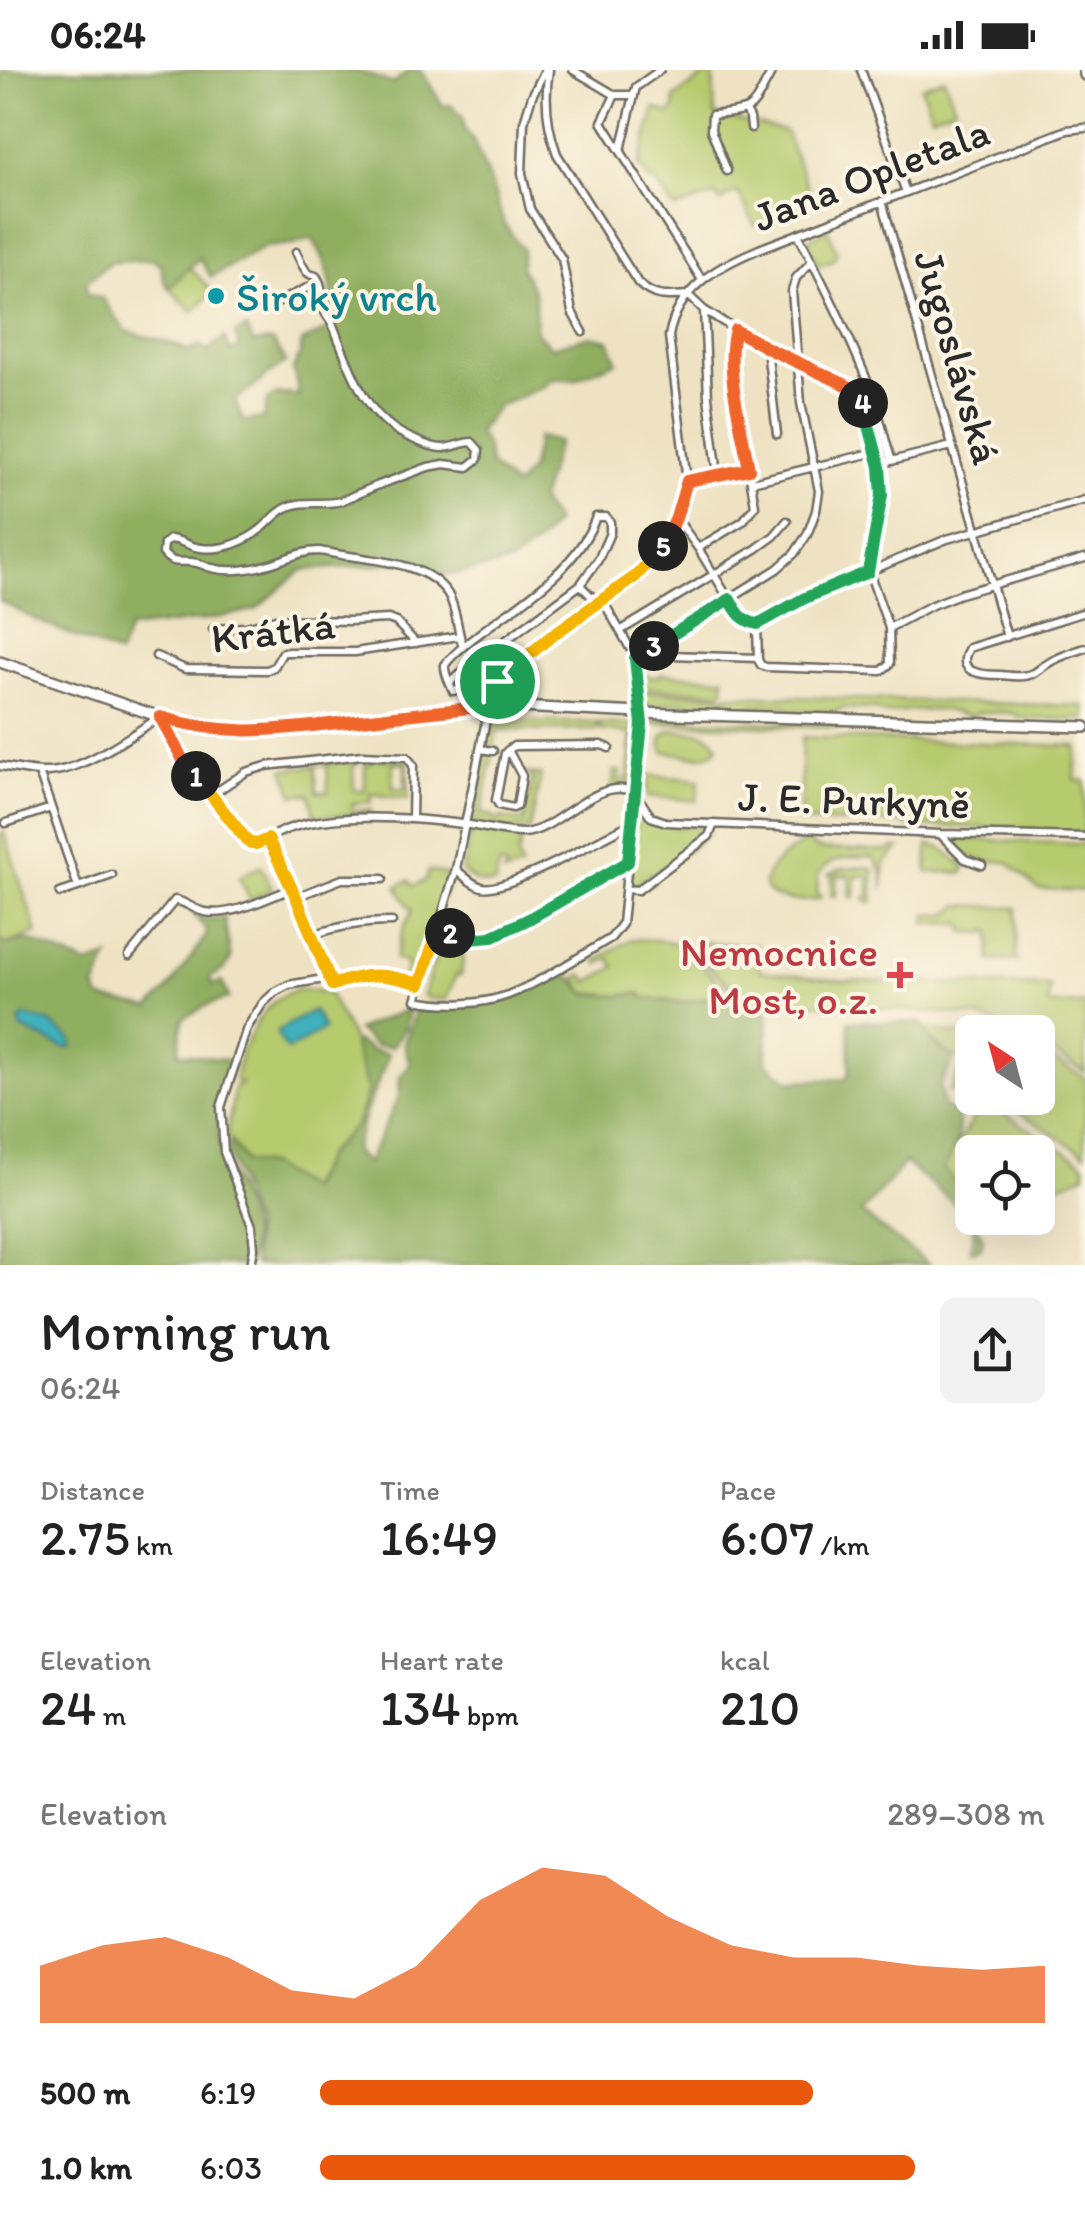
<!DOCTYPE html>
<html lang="en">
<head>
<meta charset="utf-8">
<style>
	body { margin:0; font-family:Itim,sans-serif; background:#f2f2f2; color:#222; height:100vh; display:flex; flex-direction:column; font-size:38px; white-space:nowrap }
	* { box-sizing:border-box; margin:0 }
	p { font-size:32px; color:#767676 }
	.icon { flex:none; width:55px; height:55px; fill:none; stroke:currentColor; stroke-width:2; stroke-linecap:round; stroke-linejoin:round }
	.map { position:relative; height:1195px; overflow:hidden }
	.side { display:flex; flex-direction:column; background:#fff; flex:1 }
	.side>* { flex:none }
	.needle { width:65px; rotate:324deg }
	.controls { position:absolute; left:955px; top:945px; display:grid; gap:20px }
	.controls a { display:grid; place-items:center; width:100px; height:100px; border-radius:15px; background:#fff; box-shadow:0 10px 40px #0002; font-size:50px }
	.pin { position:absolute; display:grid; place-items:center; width:85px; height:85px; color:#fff; margin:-42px; border:5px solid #fff; border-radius:50%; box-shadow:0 2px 10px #0007 }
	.km { position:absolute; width:50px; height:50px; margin:-25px; border-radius:50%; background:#222; color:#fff; font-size:28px; line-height:50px; text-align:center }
	.round { display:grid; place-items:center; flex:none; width:105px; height:105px; border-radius:15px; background:#f2f2f2 }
	.overview { display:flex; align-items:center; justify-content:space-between; height:170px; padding:0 40px }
	h1 { font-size:55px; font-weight:600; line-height:75px }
	.stats { display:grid; grid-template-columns:repeat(3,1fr); gap:15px; height:170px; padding:10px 40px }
	.stats div { display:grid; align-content:center }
	.stats b { font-size:50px; font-weight:600 }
	.stats small { font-size:28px; font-weight:400 }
	.stats p { font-size:28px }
	.chart { height:280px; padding:20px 40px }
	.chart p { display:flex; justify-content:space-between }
	.chart svg { width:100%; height:180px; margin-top:10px; fill:#ea580c; opacity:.7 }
	ul { padding:0 40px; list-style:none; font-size:32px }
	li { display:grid; grid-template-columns:160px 120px 1fr; align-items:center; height:75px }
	li i { height:25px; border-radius:12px; background:#ea580c }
	.status { display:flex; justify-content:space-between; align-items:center; height:70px; padding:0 50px; background:#fff; direction:ltr }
	.status svg { height:28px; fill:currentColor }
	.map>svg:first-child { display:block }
	.green { fill:#b6ca6e; stroke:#707a4c; stroke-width:2.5 }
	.forest { fill:#90ae61; stroke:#5e6c46; stroke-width:2.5; fill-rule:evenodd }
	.water { fill:#41b0bc; stroke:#366e74; stroke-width:2.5 }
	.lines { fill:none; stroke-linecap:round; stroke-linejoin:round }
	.minor-casing { stroke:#6f6b60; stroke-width:11 }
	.tertiary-casing { stroke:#6f6b60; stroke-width:14 }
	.minor { stroke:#fff; stroke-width:6 }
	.tertiary { stroke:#fff; stroke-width:9 }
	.split-1-casing { stroke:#fff; stroke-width:20 }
	.split-2-casing { stroke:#fff; stroke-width:20 }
	.split-3-casing { stroke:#fff; stroke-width:20 }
	.split-4-casing { stroke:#fff; stroke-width:20 }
	.split-5-casing { stroke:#fff; stroke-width:20 }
	.split-6-casing { stroke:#fff; stroke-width:20 }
	.split-1 { stroke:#f0652b; stroke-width:12 }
	.split-2 { stroke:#f5b400; stroke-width:12 }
	.split-3 { stroke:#22a559; stroke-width:12 }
	.split-4 { stroke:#22a559; stroke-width:12 }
	.split-5 { stroke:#f0652b; stroke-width:12 }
	.split-6 { stroke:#f5b400; stroke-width:12 }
	.culture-dot { fill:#0f9aa8; stroke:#fcf5e5; stroke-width:4 }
	.health-dot { fill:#e0444e; stroke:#fcf5e5; stroke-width:4 }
	.labels { text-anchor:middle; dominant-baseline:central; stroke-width:8; stroke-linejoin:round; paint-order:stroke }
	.street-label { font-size:42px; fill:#2b2b2b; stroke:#fcf5e5 }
	.culture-label { font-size:42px; fill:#0d838f; stroke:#fcf5e5; text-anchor:start }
	.health-label { font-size:42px; fill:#be3a42; stroke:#fcf5e5; text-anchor:end }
</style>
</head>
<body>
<div class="status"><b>06:24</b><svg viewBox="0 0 49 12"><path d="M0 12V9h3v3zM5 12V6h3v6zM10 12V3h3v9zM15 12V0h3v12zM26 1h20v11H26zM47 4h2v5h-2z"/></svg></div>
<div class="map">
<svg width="1085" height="1195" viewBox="0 0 1085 1195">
	<rect width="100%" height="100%" fill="#fcf5e5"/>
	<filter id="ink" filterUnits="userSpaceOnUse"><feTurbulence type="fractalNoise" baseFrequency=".01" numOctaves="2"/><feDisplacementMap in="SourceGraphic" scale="20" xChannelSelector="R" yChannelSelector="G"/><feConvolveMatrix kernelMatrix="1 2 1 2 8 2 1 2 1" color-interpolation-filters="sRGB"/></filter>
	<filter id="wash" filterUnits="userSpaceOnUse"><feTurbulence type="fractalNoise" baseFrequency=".0048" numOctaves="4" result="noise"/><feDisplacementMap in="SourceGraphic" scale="40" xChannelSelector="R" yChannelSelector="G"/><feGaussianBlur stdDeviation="2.25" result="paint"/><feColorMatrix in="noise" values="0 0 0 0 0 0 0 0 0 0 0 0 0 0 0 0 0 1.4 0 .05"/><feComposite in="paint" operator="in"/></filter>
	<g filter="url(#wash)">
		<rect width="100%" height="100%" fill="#eee2c2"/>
		<!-- green -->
		<path class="green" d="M713,0L715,45L785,61L814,133L755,156L738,122L725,127V130L720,132L716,125L675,139L654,110L650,112L639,95L655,38L669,44L674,40V28Z
			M944,8L955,37L932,46L921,17Z
			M828,159L837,183L833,190L819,195L807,170Z
			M189,197L213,222L193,242L169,218Z
			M661,604L721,608L724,606V620L721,622L641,618L640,606L660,607Z
			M645,622L721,625L723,627V639C705,638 692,631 673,633C666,633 659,637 649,636V634L644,633L643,626Z
			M729,625L1085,636V650L1021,648L1012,643L980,642L971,647L945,640H913L885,644L875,639L842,638L836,642L793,641L784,636L751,635L742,640L725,639L726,627Z
			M651,649L836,654L841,658L644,653Z
			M493,652H582L635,655L632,716L612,719L614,701H620L619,710L627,711L632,664L600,660L601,657L598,656L596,660L497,661L494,677L487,675Z
			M671,660C688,662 712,658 718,677C707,693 681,683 664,682C660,673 661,664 671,660Z
			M802,667L1077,676L1075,710L1085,711V764L1009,758L905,756V753L845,750L844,753L800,752Z
			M486,682L493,683L481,744L493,746V749L499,751L500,748L524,752L533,707L525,703L541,705L530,760H513L472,753Z
			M371,689L397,690L398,693L393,694V719H405V694L400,693L401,690L408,691V729L371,724V732L352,734L353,741L371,740V743L315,747L310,724L294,725L284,699L320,695L315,697L317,722H328L327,696L322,695L356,690L358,694L353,695L354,720H365V693H371Z
			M648,705L699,710L697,731L647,726Z
			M637,741L661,755L706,758L709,760L708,764L654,806L649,804L640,811L639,816H634L629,809Z
			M472,760L523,766L518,786L521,798L504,804L506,797L499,795L495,814C481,815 472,811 462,801Z
			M4,762L37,863L7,874L0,872V763Z
			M958,769L1085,774V821L1038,819L1008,792C985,791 975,793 957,777L958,775L955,770Z
			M807,770L814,777L821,779L890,781L891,778H900L885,792L883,819L882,801L873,787C850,787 832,785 818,805L817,825L821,826L820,829C803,832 750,833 769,802C776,789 795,778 807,770Z
			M928,775C944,776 952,786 965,797L963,803L927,802Z
			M261,796L272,819L250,830L239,807Z
			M867,797L874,800L873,831L869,833L865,828L869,827V806H856L855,827H850V806L837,805L836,826H831L832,805H828L841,799Z
			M428,801L450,805L419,904L412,907L404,905L407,893L395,889L403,859L412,841L397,817L409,810L413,816L426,810Z
			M959,835L1017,838L1016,889L1018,891L990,890L991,861L987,860L986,863L964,862L963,854L926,853L927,845H948Z
			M443,866L462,872L463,890L461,905H456L446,929L428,928L423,925Z
			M631,869C646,870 665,868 679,875C692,883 714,908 726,920L723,926L684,932L585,923L576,908L583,904L588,912L615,897L610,888L599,894L597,890Z
			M696,872L757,875L760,901L837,910L1050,916L1048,935L1085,934V1002L1038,974V962H1018L979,947L941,943L743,928L690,879Z
			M299,919L314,920L329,924L351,966L368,1020L357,1054L327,1084L307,1119L269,1095L245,1092L227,1065L235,1015L240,1016L241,1012L235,1010L241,980C248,973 249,966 254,958C263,939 279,925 299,919Z
			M928,959L972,967V1019L949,1022L964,992L945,982L926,963Z
			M1038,981L1085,1008V1084L996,1028H1038Z
			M984,1031L1085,1094V1105L1038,1123V1082H972V1131L946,1102L944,1096Z"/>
		<!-- forest -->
		<path class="forest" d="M0,0H357L393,14L409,0H421L443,36L451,35L463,46L465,60L472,68L492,116L504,154L523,180L521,197L535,224L536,262L552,277L590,266L609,270L617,291L576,309H551L547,315L498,336L478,362L485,374L491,396L515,417L530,400L538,367L558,372L540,430L555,453L538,473L510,493L438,507L420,497L401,491L376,495L302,500L255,540L205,550L129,559L119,585L36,550L0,531ZM312,168C333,199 333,222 331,258L302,272L300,285L293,298L299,325L277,324L267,330L264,348L243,351L235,330L286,292L273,271L253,273L247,258L235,264L239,278L231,281L224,267L207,281L199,275L189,281L173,274L126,261L102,228L87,223L86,212L109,193L153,189L161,195L164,211L169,218L199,188L211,207L265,177L293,174Z
			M192,843L205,849L224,847L231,889L224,899L210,908L212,915L222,912L229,928L208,935L183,948L178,983L233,991C225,1018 213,1047 220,1075C230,1116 262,1152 248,1195H0V872L8,874L29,870L88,895L109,887L95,918L101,929L150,938L169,918L206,866V859Z
			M559,902L570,906L585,923L618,926L641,923V927L681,933L725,924L744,937L768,942L767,993L790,1011L846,1009L850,1001L849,951L922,953C928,968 940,980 955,987L940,1016L944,1038L960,1043L957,1074L944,1099L972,1131V1148H976L983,1170L981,1178L974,1181L970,1180C974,1172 975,1165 972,1156C964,1137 922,1108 905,1093L861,1143L930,1195H254L253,1155L228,1081L230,1071L245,1092L269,1095L308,1119L327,1084L357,1054L368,1020L354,977L356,971L371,980L389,984L364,1047L354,1081L367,1093L399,1026L400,1007L410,995L404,973L418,935L488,934L509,929Z
			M410,938L405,958L392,977L374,975L357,960Z"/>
		<!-- water -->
		<path class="water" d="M313,940L324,959L289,980L286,979L277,964V961Z
			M24,946L49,952L72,970V977L65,978L22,959L19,951Z"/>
	</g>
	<g filter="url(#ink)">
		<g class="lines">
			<defs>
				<path id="minor" d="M545,0L532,26L524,52L522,103L530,139L562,189L572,242L583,262
					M549,0C544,29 547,57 557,84L638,213C653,228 667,227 687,225
					M573,0L615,25H634
					M861,0L906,122
					M615,25L602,52L702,210
					M746,41L750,48L751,58
					M621,80L636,17L660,0
					M727,101L711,60L712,45C759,41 750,40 773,0
					M882,131L1007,567
					M798,164C825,216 851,268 872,323C880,345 884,369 892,391
					M296,182C299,188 303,198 307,202C315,209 314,201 319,211C324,219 320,231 324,240C326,245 329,248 332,253C351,298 363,349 413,369C422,373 432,378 442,378C453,378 462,372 472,372L479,380L478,389L468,397L444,394L428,397L376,416L341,431C323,436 303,429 286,438C276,443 270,452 261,459C245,472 222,481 201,478C190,477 182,470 170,469L164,474L163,483C173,497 182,489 197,493C202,494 206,497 212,498C230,503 255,499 273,493C288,488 302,481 318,481C328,482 339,485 349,486C382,491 428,494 448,524C457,539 457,560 463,577
					M688,225L704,240L749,268L874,328
					M279,232L311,216
					M704,240L708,327L718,405
					M769,279L768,288L777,364
					M879,394L952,376
					M687,411L749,399
					M752,412L876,382
					M677,449L698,478L739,546L747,552L757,555L805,528L947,469L1085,430
					M698,478L743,451L755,436L732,299V270L735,260
					M580,515L597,532
					M1085,542L969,578C954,604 984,605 1001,605C1012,606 1024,608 1034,603C1035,603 1046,594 1047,594C1059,586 1072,583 1085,578
					M757,555L758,590L761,595L766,597L881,601L890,594L889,558L869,502L882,425L880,397L861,322
					M889,558L932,535L960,524L1085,488
					M213,559L246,557L276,549L350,551L388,549L396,552L416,573
					M620,561L756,479L774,466L787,451
					M642,584L758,588
					M156,586L185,599L267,600L274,597L283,582H355L459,566
					M635,587L777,499L794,484L807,465L816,441L819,421L801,333L792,221L796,208L812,191
					M450,612L580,515L598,490L610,463V452L606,447H596C576,500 524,530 480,563C468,573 454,582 445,595C444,604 450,613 453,621L496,611
					M492,628L497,611L509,599L597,532L636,506L649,493L667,469L676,448L687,411L669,266C678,218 716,197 759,179L1067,60L1085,58
					M487,645L456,799L416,930C444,936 481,935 508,925C540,913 580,886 611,868L622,854L641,654L635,587L602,529
					M481,679L493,681
					M507,681L514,676L602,675L609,678
					M505,683L496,730L499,735L513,738L517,736L522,706L508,680
					M0,696C15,698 32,703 47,702C84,701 129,666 160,647L183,690L213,724L248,772L256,774L268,769L296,827L332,915C368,902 384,903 420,914
					M39,702L78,817L112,805
					M213,724L246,702L266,696L362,685L407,687L413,695L412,749
					M636,724L651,747L666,752L940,764L1085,767
					M6,753L51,738
					M941,765L965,789L982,795
					M268,769C313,738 417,748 470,755C487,758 506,763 524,763C559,761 595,705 635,722
					M456,799C464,806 471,814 482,817C506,823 605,766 632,753
					M625,819L638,820L709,766L714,754
					M60,823L78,817
					M296,827L342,809H383
					M438,860L470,869L491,867L627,792
					M313,865C338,856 365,852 392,852
					M129,886L175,830C186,832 194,840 205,842C231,847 267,828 291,819
					M251,1195L254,1178L252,1156L224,1082L221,1037L247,958L263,933L275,922L288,915L330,908"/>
				<path id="tertiary" d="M1084,0L1085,5
					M0,592L160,647L222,661L243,662L290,659L479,637
					M499,636L640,643L1085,657
					M479,637L485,630L492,628L498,631L499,636
					M479,637L482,644L487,645L499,636"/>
			</defs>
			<!-- minor casing -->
			<use href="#minor" class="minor-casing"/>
			<!-- tertiary casing -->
			<use href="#tertiary" class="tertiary-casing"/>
			<!-- minor -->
			<use href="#minor" class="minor"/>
			<!-- tertiary -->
			<use href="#tertiary" class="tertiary"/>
		</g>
	</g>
	<g class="lines" filter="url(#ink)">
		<defs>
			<path id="split-1" d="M196,706L183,690L160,647C232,668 275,660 347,652C391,646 435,642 479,637L485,630L492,628L497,611"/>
			<path id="split-2" d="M196,706L248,772L256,774L268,769L296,827L332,915C368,902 384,903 420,914L438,860L450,863"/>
			<path id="split-3" d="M450,863L470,869L491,867L527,850L628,792L642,654L635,588L654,576"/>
			<path id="split-4" d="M654,576L730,529C737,543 742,551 758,554L805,528L868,502L882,425L880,397L863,333"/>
			<path id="split-5" d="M663,476L676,448L687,411L749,399C742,359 724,298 735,260L769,279L861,322L863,333"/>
			<path id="split-6" d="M497,611L554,564L636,506L663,476"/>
		</defs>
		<!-- split-1 casing -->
		<use href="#split-1" class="split-1-casing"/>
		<!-- split-2 casing -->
		<use href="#split-2" class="split-2-casing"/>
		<!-- split-3 casing -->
		<use href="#split-3" class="split-3-casing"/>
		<!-- split-4 casing -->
		<use href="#split-4" class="split-4-casing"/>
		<!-- split-5 casing -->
		<use href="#split-5" class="split-5-casing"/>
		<!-- split-6 casing -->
		<use href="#split-6" class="split-6-casing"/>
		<!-- split-1 -->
		<use href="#split-1" class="split-1"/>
		<!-- split-2 -->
		<use href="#split-2" class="split-2"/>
		<!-- split-3 -->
		<use href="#split-3" class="split-3"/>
		<!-- split-4 -->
		<use href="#split-4" class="split-4"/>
		<!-- split-5 -->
		<use href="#split-5" class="split-5"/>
		<!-- split-6 -->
		<use href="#split-6" class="split-6"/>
	</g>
	<!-- markers -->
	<circle class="culture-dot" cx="216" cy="226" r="10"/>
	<path class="health-dot" d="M895 890h10v10h10v10h-10v10h-10v-10h-10v-10h10z"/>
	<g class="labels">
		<!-- street labels -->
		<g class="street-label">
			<text transform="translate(871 104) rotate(-21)">Jana Opletala</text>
			<text transform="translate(958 287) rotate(74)">Jugoslávská</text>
			<text transform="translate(273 561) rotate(-7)">Krátká</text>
			<text transform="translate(854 730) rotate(2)">J. E. Purkyně</text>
		</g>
		<!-- culture labels -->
		<g class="culture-label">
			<text x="236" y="226">Široký vrch</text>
		</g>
		<!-- health labels -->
		<g class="health-label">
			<text x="878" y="881">Nemocnice<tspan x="878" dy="48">Most, o.z.</tspan></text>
		</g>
	</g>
</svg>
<div class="controls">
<a><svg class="needle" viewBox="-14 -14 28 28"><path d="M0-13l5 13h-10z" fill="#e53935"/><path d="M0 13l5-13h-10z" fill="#767676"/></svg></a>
<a><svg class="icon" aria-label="locate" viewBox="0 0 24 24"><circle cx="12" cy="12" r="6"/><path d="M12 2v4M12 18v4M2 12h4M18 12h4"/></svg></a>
</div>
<div class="pin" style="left:497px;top:611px;background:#1e9e55"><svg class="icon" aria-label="arrive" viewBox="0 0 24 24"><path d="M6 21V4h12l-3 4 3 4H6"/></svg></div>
<b class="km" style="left:196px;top:706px">1</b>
<b class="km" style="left:450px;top:863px">2</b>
<b class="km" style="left:654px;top:576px">3</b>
<b class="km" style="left:863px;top:333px">4</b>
<b class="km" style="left:663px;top:476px">5</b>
</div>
<section class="side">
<div class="overview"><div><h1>Morning run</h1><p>06:24</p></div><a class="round"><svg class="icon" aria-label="share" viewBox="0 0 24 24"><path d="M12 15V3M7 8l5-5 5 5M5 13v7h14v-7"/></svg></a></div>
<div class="stats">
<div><p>Distance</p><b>2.75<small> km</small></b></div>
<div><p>Time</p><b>16:49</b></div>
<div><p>Pace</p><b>6:07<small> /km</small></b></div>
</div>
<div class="stats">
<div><p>Elevation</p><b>24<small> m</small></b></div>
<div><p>Heart rate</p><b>134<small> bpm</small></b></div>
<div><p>kcal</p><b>210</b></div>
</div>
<div class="chart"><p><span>Elevation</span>289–308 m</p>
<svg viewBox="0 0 160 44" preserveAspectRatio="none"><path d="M0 44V30L10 25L20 23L30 28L40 36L50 38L60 30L70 14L80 6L90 8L100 18L110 25L120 28L130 28L140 30L150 31L160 30V44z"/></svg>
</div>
<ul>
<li><b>500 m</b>6:19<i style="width:68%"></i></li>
<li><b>1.0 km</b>6:03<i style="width:82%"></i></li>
</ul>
</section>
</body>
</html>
